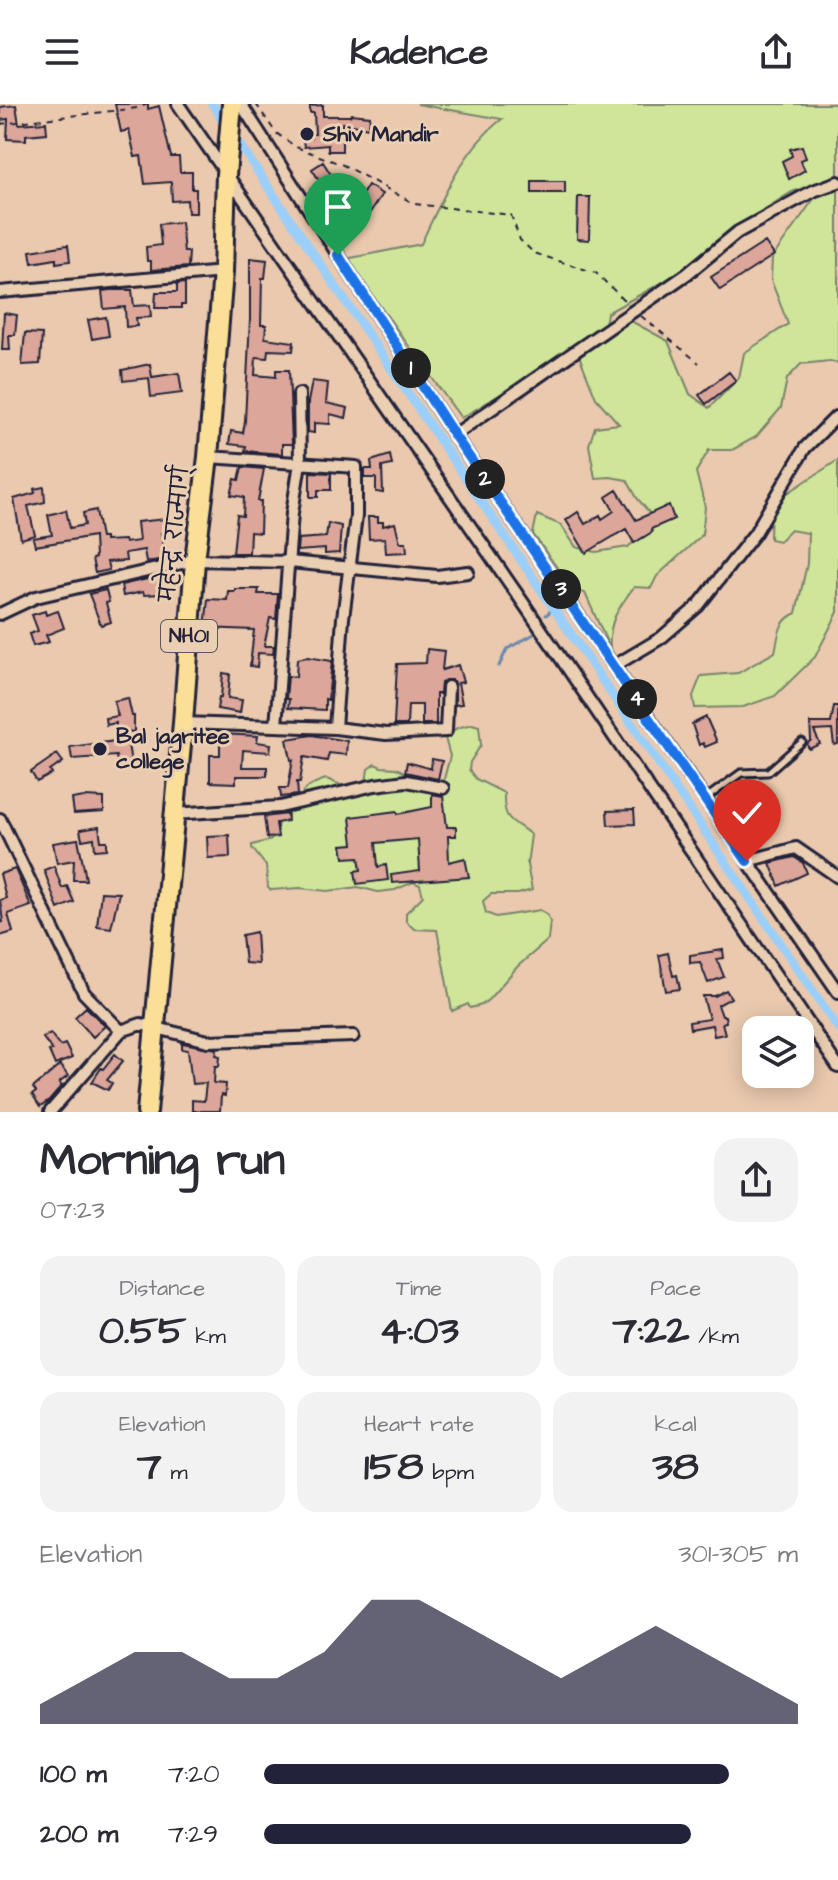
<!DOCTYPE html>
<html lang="en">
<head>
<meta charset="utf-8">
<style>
	body { margin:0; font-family:"Architects Daughter","Playpen Sans Deva",sans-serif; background:#f2f2f3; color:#2b2b33; height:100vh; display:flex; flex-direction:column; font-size:30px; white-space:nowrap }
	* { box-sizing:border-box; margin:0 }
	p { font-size:26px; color:#7c7c81 }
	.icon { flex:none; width:44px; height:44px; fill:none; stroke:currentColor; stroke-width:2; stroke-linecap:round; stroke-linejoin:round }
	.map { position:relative; height:1008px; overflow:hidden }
	.drawer { display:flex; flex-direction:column; background:#fff; flex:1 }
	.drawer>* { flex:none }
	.tools { position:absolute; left:742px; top:912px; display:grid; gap:16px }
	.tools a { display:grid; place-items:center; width:72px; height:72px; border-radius:16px; background:#fff; box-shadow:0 4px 20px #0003; font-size:40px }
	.pin { position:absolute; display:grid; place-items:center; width:68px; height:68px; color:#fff; margin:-82px -34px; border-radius:50% 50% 50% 0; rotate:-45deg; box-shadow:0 0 8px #0007 }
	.pin .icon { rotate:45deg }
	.km { position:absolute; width:40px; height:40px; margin:-20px; border-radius:50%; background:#222; color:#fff; font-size:22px; line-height:40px; text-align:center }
	.round { display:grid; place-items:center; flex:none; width:84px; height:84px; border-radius:24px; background:#f2f2f3 }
	.summary { display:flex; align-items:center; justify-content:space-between; height:136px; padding:0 40px }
	h1 { font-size:44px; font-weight:700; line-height:60px }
	.stats { display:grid; grid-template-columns:repeat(3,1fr); gap:12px; height:136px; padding:8px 40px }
	.stats div { display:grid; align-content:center; border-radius:20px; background:#f2f2f3; text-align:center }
	.stats b { font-size:40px; font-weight:700 }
	.stats small { font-size:22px; font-weight:400 }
	.stats p { font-size:22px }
	.chart { height:224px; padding:16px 40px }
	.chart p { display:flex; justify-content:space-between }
	.chart svg { width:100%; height:144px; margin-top:8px; fill:#22223b; opacity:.7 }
	ul { padding:0 40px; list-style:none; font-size:26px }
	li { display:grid; grid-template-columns:128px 96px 1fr; align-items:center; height:60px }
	li i { height:20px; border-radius:10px; background:#22223b }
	header { display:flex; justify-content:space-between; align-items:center; height:104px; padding:0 40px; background:#fff; font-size:36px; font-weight:700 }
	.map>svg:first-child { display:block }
	.green { fill:#cfe59a; stroke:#78846a; stroke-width:2 }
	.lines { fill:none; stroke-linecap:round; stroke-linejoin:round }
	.stream { stroke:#6b8aad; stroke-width:3 }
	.canal { stroke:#9bcff9; stroke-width:9 }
	.building { fill:#dca79a; stroke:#22223b; stroke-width:2 }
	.service-casing { stroke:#22223b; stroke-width:11 }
	.minor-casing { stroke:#22223b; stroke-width:16 }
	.trunk-casing { stroke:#22223b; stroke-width:24 }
	.path { stroke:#22223b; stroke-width:2; stroke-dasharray:6 6; stroke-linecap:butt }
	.service { stroke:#ebcfb2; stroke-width:5 }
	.minor { stroke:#ebcfb2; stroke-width:10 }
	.trunk { stroke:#fbdf96; stroke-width:18 }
	.route-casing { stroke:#fff; stroke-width:16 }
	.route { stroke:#1a73e8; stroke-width:10 }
	.poi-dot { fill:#22223b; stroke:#ebcfb2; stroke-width:3 }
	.labels { text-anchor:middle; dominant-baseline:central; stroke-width:6; stroke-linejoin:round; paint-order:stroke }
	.shield { fill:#ebcfb2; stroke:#5e565f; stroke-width:2 }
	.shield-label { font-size:20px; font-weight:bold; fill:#22223b }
	.poi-label { font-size:22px; font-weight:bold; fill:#22223b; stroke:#ebcfb2; text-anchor:start }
	.street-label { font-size:22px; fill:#22223b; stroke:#ebcfb2 }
</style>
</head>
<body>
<header><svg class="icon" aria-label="menu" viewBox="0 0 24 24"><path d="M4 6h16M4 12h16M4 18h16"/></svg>Kadence<svg class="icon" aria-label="share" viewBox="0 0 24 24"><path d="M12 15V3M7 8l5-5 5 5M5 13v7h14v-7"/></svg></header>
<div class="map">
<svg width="838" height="1008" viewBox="0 0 838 1008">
	<rect width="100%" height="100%" fill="#eac9ae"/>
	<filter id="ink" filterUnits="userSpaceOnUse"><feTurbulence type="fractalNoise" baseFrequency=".0125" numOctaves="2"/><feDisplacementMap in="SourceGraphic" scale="16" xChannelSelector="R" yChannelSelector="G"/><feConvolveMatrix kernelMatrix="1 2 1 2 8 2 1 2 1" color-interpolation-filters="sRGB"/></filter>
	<g filter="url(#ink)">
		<!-- green -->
		<path class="green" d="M417,0H838V71L792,88L736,123L683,167L607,209L605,221L516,281L461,314L346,155L421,140C441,97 463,45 502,15Z
			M838,81V259L830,257L801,260L787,275L781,304L756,333L732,346H709L696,368L705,403L702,431L657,472L651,484L634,483C618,504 608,518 610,545L585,489L573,486L533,430L537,411L561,421L576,443L596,448L628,443L657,418L637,394L627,376L610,373L595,374L589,341L595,323L619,320L596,294L578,249L629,216L668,237L690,290L709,304L739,274L744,249L788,220L771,176L772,154L818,89Z
			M838,356V508L815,553L775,592L743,603L695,604L693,592L701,572L738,569L775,548C779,531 778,517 796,509L807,460L808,429L790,426L779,437L770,435L771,400Z
			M472,620L479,622L481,641L470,658L469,666L476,675L504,689C503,720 513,715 531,731L527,761L532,786L518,790H491L483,797L486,809L496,813L540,806L547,810L550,817L548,836L518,862L489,895L482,901L470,904L468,900L452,907L437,826L414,825L406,817V809L423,792L420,781L413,778L395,786L378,788L358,783L328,787L300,784L271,786L268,784L266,762L252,744V741L271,736L276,729L278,718L288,714L289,699L299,697C304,683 311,680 326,675C341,680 350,690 366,678L368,665L375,660L381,663L396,664L424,678L420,674L443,679L450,652L445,634L457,624Z"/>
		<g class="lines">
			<!-- stream -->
			<path class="stream" d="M546,511L554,504
				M499,562L507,545L536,529"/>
			<!-- canal -->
			<path class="canal" d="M212,0L838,924"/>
		</g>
		<!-- building -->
		<path class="building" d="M115,0H148V5L159,2L171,53H179L180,68H192V85H196V109H188L187,96L172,97L171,78L145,80L141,52L135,53L129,26L121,28Z
			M16,1L19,20L46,18L47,29L26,31V36L7,35L8,15L0,16V3Z
			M323,1V12H350L351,10L370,12L369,24L342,19V47H328V41L304,43L303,35L311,34V30H315L314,9H310V2Z
			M802,42L806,54L800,56L805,66L789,75L782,57L792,52L790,45Z
			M323,58L339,83L328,90L312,65Z
			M532,77H565V89H532Z
			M368,81L382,90L369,110L355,102Z
			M578,93H590L589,136L577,135Z
			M181,118L184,148H189L188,163L151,166V157H147L146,143L161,141L159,120Z
			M765,138L774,151L720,186L711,173Z
			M68,141L70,157L56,159V155L32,159L30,147Z
			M250,154L267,156L265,174H262L261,221H266L265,234L294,238L293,247L268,246L267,254L256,253L255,271L276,273V266H289L292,340H282V350L245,347L246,342L229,340L231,327L243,329L245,317L250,215Z
			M185,179V201H181V204H155L156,188H177V180Z
			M111,186H132L134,202L150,201L151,213L136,214L137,222L126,223L125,203L104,205L102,187Z
			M4,209L17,211L15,231H9L10,246H2Z
			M106,213L109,232L92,235L88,216Z
			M25,229L42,230L40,260L22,261Z
			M150,260L152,273L179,269L182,289L151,293L149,274L123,277L122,266Z
			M729,268L736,277L706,300L699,291Z
			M312,277L328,279L326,299L348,304L346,314L330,310V320L314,319V329L308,328V298Z
			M390,351L392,361L382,363L383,389L376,388V374H365V365H372L371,357Z
			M242,363L264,365L258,397H261L260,429L250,428L249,449H233L237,411L243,412L244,393L231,391L235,375L239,376Z
			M310,368L331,369V386H318V393H310Z
			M44,383L45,398L28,402L35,431L21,435L14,395L35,389L34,385Z
			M617,386L636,416L669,401L674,415L651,425L652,428L634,439L626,425L586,449L566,416L578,408L585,420L600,411L602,415L614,407L606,393Z
			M66,406L70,424L85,421L83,409L96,406L101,434H105V437L124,436L125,439L139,437L137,418L166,415V429H161L165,455L146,458L144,446L125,449L126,457L107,458L109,466L95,469L92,455L95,454L94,432L35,442L33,434L52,431L48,411Z
			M368,413H378V418H383V422L395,419L400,438H406L407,448L386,449L385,434L369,435Z
			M328,419L341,422L339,449L325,450V445L297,447L298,435L326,433Z
			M161,472L160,490L144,491L143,488L123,492L121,481Z
			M235,485H259L258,490H278L276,515L270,514L264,542H274L273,550L258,549L257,563L250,562L254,526L205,524L208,495L227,496L228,487H235Z
			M106,486L109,498L106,499L111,518L101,521L89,490Z
			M45,507L46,511L58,507L64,524L46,531L49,538L33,542L29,530L38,527L32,511Z
			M427,545L444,547L442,566L458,561L463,578L458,579L462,600L455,601V580L452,576H445L441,579L440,590H436V620H422V601H408L407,621H394L397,560L426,559Z
			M307,553L332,557L328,596L325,595V606L288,604L289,595H286L288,572L296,573L297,555Z
			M223,569L230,570L228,594L242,596L240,609L217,605L219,593H221Z
			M128,594L132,612H134V628L126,627L131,659L118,662L116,652L72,655L70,643L115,637L116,619L106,621L105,614L118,612L114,597Z
			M834,602H838V640L834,641L832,626L814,627L820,640L809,645L807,640L811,636L810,619H831Z
			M706,613L717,638L705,643L703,639L699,641L692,620Z
			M220,630L258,632L257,638L271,640L270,648L243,646L242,663H267V672H236V679L210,678V651H220Z
			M312,631L347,637L346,651L329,649L327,657L304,653L300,678H297L298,691L281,693L280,684H288L293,656H291L287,635Z
			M57,650L63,658L50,667L52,670L37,678L31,668Z
			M432,655L442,657L438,675L405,668L407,658L431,665Z
			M432,690L443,692L447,723H456V732H448L449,758L465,754L469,773L392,779L391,771L420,767L418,735L376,739L378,763L386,761L388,776L357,780L355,767L361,766L359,753L344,754L342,741L353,740L350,713L397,707L398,710L432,703Z
			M84,693L104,694V708L74,710L72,695Z
			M634,706L635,720L608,721L607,707Z
			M287,710L288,717L276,719L278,733L267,734L264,713Z
			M99,723L101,737H107V745L95,746L94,734L82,736L80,726Z
			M229,731L230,753L208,754L207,732Z
			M78,735L84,764L86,776H73L74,756L57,759L53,739Z
			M794,753L803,759L807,769L779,782L770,759Z
			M54,762L62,784L67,782L74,798L58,805L44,766Z
			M15,765L31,802L8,810L13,828L0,832V819L3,818L0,796L6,794L0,770Z
			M101,788L119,789L111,824L97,822Z
			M256,828L258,860L245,859L242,831Z
			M723,846L724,854L717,855L724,873L708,879L700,858L690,859V851Z
			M668,849L673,872L677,871L680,885L666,887L659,851Z
			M726,886L731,894L718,901L722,912H725L726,918L722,919L725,930L714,932L712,921L690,925L689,918L709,915L703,892H715Z
			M86,903L105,922L93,933L75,913Z
			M50,929L60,942L65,940L72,954L55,961L49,947L52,946L43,934Z
			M182,939L217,945L216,951L220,952L219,962H215L214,979L226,980L225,992L221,991L220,1007H192V996L204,997L206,979L192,980L188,946L182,945Z
			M115,950L123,957L107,976L112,979L108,986L92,978L101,964L103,965Z
			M60,961L68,972L59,979L62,982L49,997L40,1003L32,991L36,988L33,984Z"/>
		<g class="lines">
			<defs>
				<path id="service" d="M705,695L741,669L768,668L802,638"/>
				<path id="minor" d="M178,0L526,503L838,963
					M241,0L454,331L838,888
					M0,188L223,168
					M454,331L687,170L738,128L813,87L838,78
					M208,353L356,363V412L343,514L335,624
					M0,510L36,493L195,456L289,458L437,472L468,468
					M614,562L661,534L698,502L755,429L805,344L836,313
					M183,619L335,624L386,630L446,627L448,583
					M276,622L292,409L300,359L299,290
					M174,710L280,703L375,681L406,677L443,684
					M0,715L84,889L121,927
					M747,757L796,744L838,773
					M50,1008L121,927L141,920L208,937L353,932"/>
				<path id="trunk" d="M147,1008L183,619L195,456L208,353L223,168L226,71L232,0"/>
			</defs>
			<!-- service casing -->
			<use href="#service" class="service-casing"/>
			<!-- minor casing -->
			<use href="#minor" class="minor-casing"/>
			<!-- trunk casing -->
			<use href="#trunk" class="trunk-casing"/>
			<!-- path -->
			<path class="path" d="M256,0L276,29L296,43L343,61L415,100L511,111L520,136L534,149L596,169L627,199
				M0,20L138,4L148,0
				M641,212L699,259"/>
			<!-- service -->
			<use href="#service" class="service"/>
			<!-- minor -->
			<use href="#minor" class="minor"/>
			<!-- trunk -->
			<use href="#trunk" class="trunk"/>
		</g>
	</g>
	<g class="lines" filter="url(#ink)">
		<defs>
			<path id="route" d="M338,151L454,331L747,757"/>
		</defs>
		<!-- route casing -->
		<use href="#route" class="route-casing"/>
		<!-- route -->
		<use href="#route" class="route"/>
	</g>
	<!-- markers -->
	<g class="poi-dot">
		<circle cx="307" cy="30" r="8"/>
		<circle cx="100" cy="645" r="8"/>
	</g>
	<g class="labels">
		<!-- shield labels -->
		<rect class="shield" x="161" y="516" width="56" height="32" rx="6"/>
		<g class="shield-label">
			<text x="189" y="532">NH01</text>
		</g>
		<!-- poi labels -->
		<g class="poi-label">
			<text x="323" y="30">Shiv Mandir</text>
			<text x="116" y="632">Bal jagritee<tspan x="116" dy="25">college</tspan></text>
		</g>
		<!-- street labels -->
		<g class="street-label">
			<text transform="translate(175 430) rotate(-84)">महेन्द्र राज्मार्ग्</text>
		</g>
	</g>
</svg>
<div class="tools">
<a><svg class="icon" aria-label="layers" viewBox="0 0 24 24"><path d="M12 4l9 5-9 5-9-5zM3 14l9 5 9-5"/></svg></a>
</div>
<div class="pin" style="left:338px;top:151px;background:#1e9e55"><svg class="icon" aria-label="arrive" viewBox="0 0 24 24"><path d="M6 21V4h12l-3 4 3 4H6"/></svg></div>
<div class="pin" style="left:747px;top:757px;background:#d93025"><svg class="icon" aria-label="check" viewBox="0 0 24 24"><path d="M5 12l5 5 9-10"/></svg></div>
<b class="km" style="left:411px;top:264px">1</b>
<b class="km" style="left:485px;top:375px">2</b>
<b class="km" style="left:561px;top:485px">3</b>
<b class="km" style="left:637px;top:595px">4</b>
</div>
<section class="drawer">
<div class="summary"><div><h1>Morning run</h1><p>07:23</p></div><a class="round"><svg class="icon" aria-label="share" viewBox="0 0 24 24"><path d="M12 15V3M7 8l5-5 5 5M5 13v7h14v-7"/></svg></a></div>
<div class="stats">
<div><p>Distance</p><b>0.55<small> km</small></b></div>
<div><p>Time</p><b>4:03</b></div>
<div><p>Pace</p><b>7:22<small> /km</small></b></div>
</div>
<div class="stats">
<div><p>Elevation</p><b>7<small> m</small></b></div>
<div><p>Heart rate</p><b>158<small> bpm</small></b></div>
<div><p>kcal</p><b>38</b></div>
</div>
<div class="chart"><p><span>Elevation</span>301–305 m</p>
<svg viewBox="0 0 160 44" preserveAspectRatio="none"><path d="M0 44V38L10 30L20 22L30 22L40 30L50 30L60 22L70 6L80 6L90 14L100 22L110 30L120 22L130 14L140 22L150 30L160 38V44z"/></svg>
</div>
<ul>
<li><b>100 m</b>7:20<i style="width:87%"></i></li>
<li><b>200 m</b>7:29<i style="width:80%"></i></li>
</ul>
</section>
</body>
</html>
